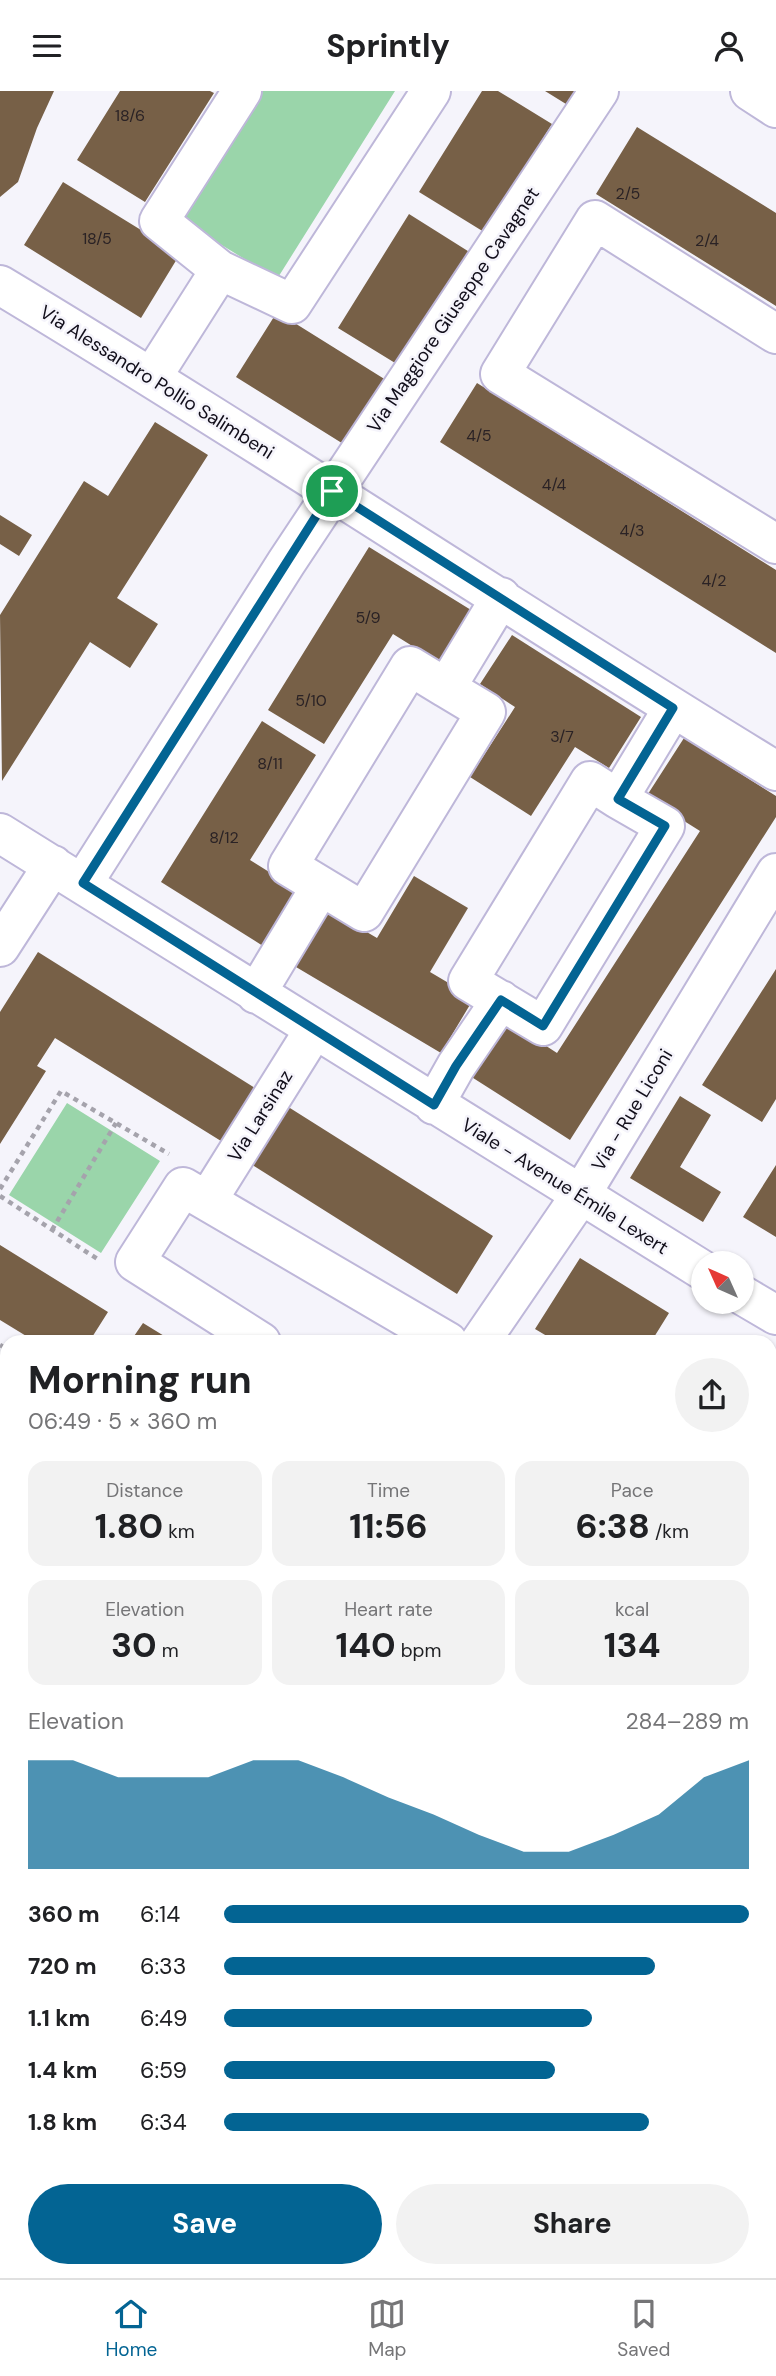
<!DOCTYPE html>
<html lang="en">
<head>
<meta charset="utf-8">
<style>
	body { margin:0; font-family:"DM Sans",sans-serif; background:#f2f2f2; color:#202124; height:100vh; display:flex; flex-direction:column; font-size:26px; white-space:nowrap }
	* { box-sizing:border-box; margin:0 }
	p { font-size:23px; color:#757577 }
	.icon { flex:none; width:38px; height:38px; fill:none; stroke:currentColor; stroke-width:2; stroke-linecap:round; stroke-linejoin:round }
	.map { position:relative; flex:1; overflow:hidden }
	.drawer { position:absolute; left:0px; top:1244px; width:777px; height:943px; display:flex; flex-direction:column; background:#fff; border-radius:21px 21px 0 0; box-shadow:0 2px 5px #0004 }
	.drawer>* { flex:none }
	.needle { width:46px; rotate:315deg }
	.tools { position:absolute; left:691px; top:1160px; display:grid; gap:14px }
	.tools a { display:grid; place-items:center; width:63px; height:63px; border-radius:50%; background:#fff; box-shadow:0 2px 5px #0004; font-size:35px }
	.pin { position:absolute; display:grid; place-items:center; width:60px; height:60px; color:#fff; margin:-30px; border:4px solid #fff; border-radius:50%; box-shadow:0 2px 7px #0007 }
	.round { display:grid; place-items:center; flex:none; width:74px; height:74px; border-radius:37px; background:#f2f2f2 }
	.overview { display:flex; align-items:center; justify-content:space-between; height:119px; padding:0 28px }
	h1 { font-size:38px; font-weight:700; line-height:52px }
	.metrics { display:grid; grid-template-columns:repeat(3,1fr); gap:10px; height:119px; padding:7px 28px }
	.metrics div { display:grid; align-content:center; border-radius:18px; background:#f2f2f2; text-align:center }
	.metrics b { font-size:35px; font-weight:700 }
	.metrics small { font-size:19px; font-weight:400 }
	.metrics p { font-size:19px }
	.chart { height:196px; padding:14px 28px }
	.chart p { display:flex; justify-content:space-between }
	.chart svg { width:100%; height:126px; margin-top:7px; fill:#036493; opacity:.7 }
	.action { display:flex; gap:14px; margin-top:auto; padding:14px 28px }
	.action a { flex:1; height:80px; border-radius:42px; background:#036493; color:#fff; font-size:28px; font-weight:700; line-height:80px; text-align:center }
	.action a+a { background:#f2f2f2; color:#202124 }
	ul { padding:0 28px; list-style:none; font-size:23px }
	li { display:grid; grid-template-columns:112px 84px 1fr; align-items:center; height:52px }
	li i { height:18px; border-radius:9px; background:#036493 }
	header { display:flex; justify-content:space-between; align-items:center; height:91px; padding:0 28px; background:#fff; font-size:32px; font-weight:700 }
	.dock { display:flex; justify-content:space-around; align-items:center; height:98px; border-top:2px solid #e0e0e0; background:#fff; font-size:19px; color:#757577 }
	.dock a { display:grid; justify-items:center; gap:4px }
	.dock .on { color:#036493 }
	.map>svg:first-child { display:block }
	.green { fill:#9ad5aa }
	.building { fill:#776047 }
	.lines { fill:none; stroke-linecap:round; stroke-linejoin:round }
	.minor-casing { stroke:#beb7d9; stroke-width:42 }
	.path { stroke:#a5a3ac; stroke-width:4.5; stroke-dasharray:5 5; stroke-linecap:butt }
	.minor { stroke:#fff; stroke-width:38 }
	.route-casing { stroke:#fff; stroke-width:14 }
	.route { stroke:#036493; stroke-width:9 }
	.labels { text-anchor:middle; dominant-baseline:central; stroke-width:5; stroke-linejoin:round; paint-order:stroke }
	.number-label { font-size:16px; fill:#2a2225 }
	.street-label { font-size:19px; fill:#110e1a; stroke:#f5f4fb }
</style>
</head>
<body>
<header><svg class="icon" aria-label="menu" viewBox="0 0 24 24"><path d="M4 6h16M4 12h16M4 18h16"/></svg>Sprintly<svg class="icon" aria-label="person" viewBox="0 0 24 24"><circle cx="12" cy="8" r="4"/><path d="M4 21q1-7 8-7t8 7"/></svg></header>
<div class="map">
<svg width="776" height="2187" viewBox="0 0 776 2187">
	<rect width="100%" height="100%" fill="#f5f4fb"/>
	<!-- green -->
	<path class="green" d="M262,0H395L277,188L181,129Z
		M67,1012L160,1070L101,1162L9,1104Z"/>
	<!-- building -->
	<path class="building" d="M0,0H54L37,37L18,91L0,106Z
		M120,0H210L214,2L145,111L77,69Z
		M482,0H498L552,33L484,141L419,101Z
		M545,0H575L566,13Z
		M637,36L776,122V215L596,103Z
		M63,91L180,163L141,227L24,154Z
		M409,123L471,162L400,275L338,237Z
		M277,221L394,294L353,359L236,286Z
		M477,292L776,479V562L440,351Z
		M155,331L208,364L117,507L158,533L130,577L90,551L2,690L0,524L84,390L108,405Z
		M0,424L32,444L19,465L0,453Z
		M369,456L471,519L438,571L393,543L324,653L268,619Z
		M512,544L641,626L609,677L575,656L531,725L470,686L515,616L480,593Z
		M262,630L316,664L250,769L298,799L263,855L161,791Z
		M684,647L776,705V726L570,1049L470,985L506,929L557,962L700,740L646,706Z
		M414,785L468,817L430,881L474,907L441,962L296,876L329,819L377,847Z
		M38,861L255,997L221,1050L55,947L37,975L46,980L0,1053V921Z
		M776,878V1008L762,1031L702,994Z
		M680,1005L711,1024L680,1076L721,1101L703,1131L630,1087Z
		M282,1012L493,1145L457,1203L246,1070Z
		M776,1074V1146L743,1126Z
		M0,1154L108,1221L89,1251H36L0,1229Z
		M580,1167L669,1222L651,1251H557L535,1238Z
		M143,1232L174,1251H130Z
		M0,1269L7,1273V1434L4,1438L0,1435Z
		M0,1475L7,1480V1552L0,1548Z
		M776,1676V1743L770,1739V1685Z
		M770,1762L776,1766V1865L770,1875Z
		M0,1805L7,1809V1886L0,1882Z
		M7,2106V2180H20L16,2187H0V2117Z
		M82,2180H141L136,2187H78Z"/>
	<g class="lines">
		<defs>
			<path id="minor" d="M242,0L159,130L220,179L292,213L431,0
				M750,0L776,17
				M0,194C261,351 515,521 776,680
				M776,243L595,129L500,283L776,453
				M152,286L220,179
				M446,597L486,621L364,821L288,775L410,575L446,597L501,506
				M618,708L665,735L543,935L468,890L590,690L618,708L673,617
				M0,742L704,1180
				M83,792L286,472L599,0
				M0,856L53,774
				M256,903L321,795
				M434,1014L456,975L501,909
				M207,1110L314,939
				M742,1204L776,1224
				M261,1251L135,1171L183,1096L448,1251
				M480,1251L580,1105L776,782
				M770,1479L776,1469
				M0,1617L7,1622
				M770,1632L776,1622
				M0,1730L7,1734
				M0,1903L7,1907
				M770,1946L776,1950
				M0,1996L7,1986
				M256,2180L266,2187
				M334,2187L339,2180
				M420,2187L424,2180"/>
		</defs>
		<!-- minor casing -->
		<use href="#minor" class="minor-casing"/>
		<!-- path -->
		<path class="path" d="M0,1098L61,1000L169,1063
			M0,1105L99,1169
			M52,1139L116,1032
			M0,1254L7,1258
			M0,1449L7,1454"/>
		<!-- minor -->
		<use href="#minor" class="minor"/>
	</g>
	<g class="lines">
		<defs>
			<path id="route" d="M332,400L673,617L618,708L665,735L543,935L501,909L456,975L434,1014L83,792Z"/>
		</defs>
		<!-- route casing -->
		<use href="#route" class="route-casing"/>
		<!-- route -->
		<use href="#route" class="route"/>
	</g>
	<g class="labels">
		<!-- number labels -->
		<g class="number-label">
			<text x="130" y="24">18/6</text>
			<text x="628" y="102">2/5</text>
			<text x="97" y="147">18/5</text>
			<text x="707" y="149">2/4</text>
			<text x="479" y="344">4/5</text>
			<text x="554" y="393">4/4</text>
			<text x="632" y="439">4/3</text>
			<text x="714" y="489">4/2</text>
			<text x="368" y="526">5/9</text>
			<text x="311" y="609">5/10</text>
			<text x="562" y="645">3/7</text>
			<text x="270" y="672">8/11</text>
			<text x="224" y="746">8/12</text>
		</g>
		<!-- street labels -->
		<g class="street-label">
			<text transform="translate(453 219) rotate(-56)">Via Maggiore Giuseppe Cavagnet</text>
			<text transform="translate(157 291) rotate(32)">Via Alessandro Pollio Salimbeni</text>
			<text transform="translate(632 1019) rotate(-59)">Via - Rue Liconi</text>
			<text transform="translate(260 1025) rotate(-58)">Via Larsinaz</text>
			<text transform="translate(565 1095) rotate(32)">Viale - Avenue Émile Lexert</text>
		</g>
	</g>
</svg>
<div class="tools">
<a><svg class="needle" viewBox="-14 -14 28 28"><path d="M0-13l5 13h-10z" fill="#e53935"/><path d="M0 13l5-13h-10z" fill="#757577"/></svg></a>
</div>
<div class="pin" style="left:332px;top:400px;background:#1e9e55"><svg class="icon" aria-label="arrive" viewBox="0 0 24 24"><path d="M6 21V4h12l-3 4 3 4H6"/></svg></div>
<section class="drawer">
<div class="overview"><div><h1>Morning run</h1><p>06:49 · 5 × 360 m</p></div><a class="round"><svg class="icon" aria-label="share" viewBox="0 0 24 24"><path d="M12 15V3M7 8l5-5 5 5M5 13v7h14v-7"/></svg></a></div>
<div class="metrics">
<div><p>Distance</p><b>1.80<small> km</small></b></div>
<div><p>Time</p><b>11:56</b></div>
<div><p>Pace</p><b>6:38<small> /km</small></b></div>
</div>
<div class="metrics">
<div><p>Elevation</p><b>30<small> m</small></b></div>
<div><p>Heart rate</p><b>140<small> bpm</small></b></div>
<div><p>kcal</p><b>134</b></div>
</div>
<div class="chart"><p><span>Elevation</span>284–289 m</p>
<svg viewBox="0 0 160 44" preserveAspectRatio="none"><path d="M0 44V6L10 6L20 12L30 12L40 12L50 6L60 6L70 12L80 19L90 25L100 32L110 38L120 38L130 32L140 25L150 12L160 6V44z"/></svg>
</div>
<ul>
<li><b>360 m</b>6:14<i style="width:100%"></i></li>
<li><b>720 m</b>6:33<i style="width:82%"></i></li>
<li><b>1.1 km</b>6:49<i style="width:70%"></i></li>
<li><b>1.4 km</b>6:59<i style="width:63%"></i></li>
<li><b>1.8 km</b>6:34<i style="width:81%"></i></li>
</ul>
<div class="action"><a>Save</a><a>Share</a></div>
</section>
</div>
<nav class="dock">
<a class="on"><svg class="icon" aria-label="home" viewBox="0 0 24 24"><path d="M3 11l9-7 9 7M6 9v11h12V9"/></svg>Home</a>
<a><svg class="icon" aria-label="map" viewBox="0 0 24 24"><path d="M3 6l6-2 6 2 6-2v14l-6 2-6-2-6 2zM9 4v14M15 6v14"/></svg>Map</a>
<a><svg class="icon" aria-label="saved" viewBox="0 0 24 24"><path d="M7 4h10v16l-5-4-5 4z"/></svg>Saved</a>
</nav>
</body>
</html>
